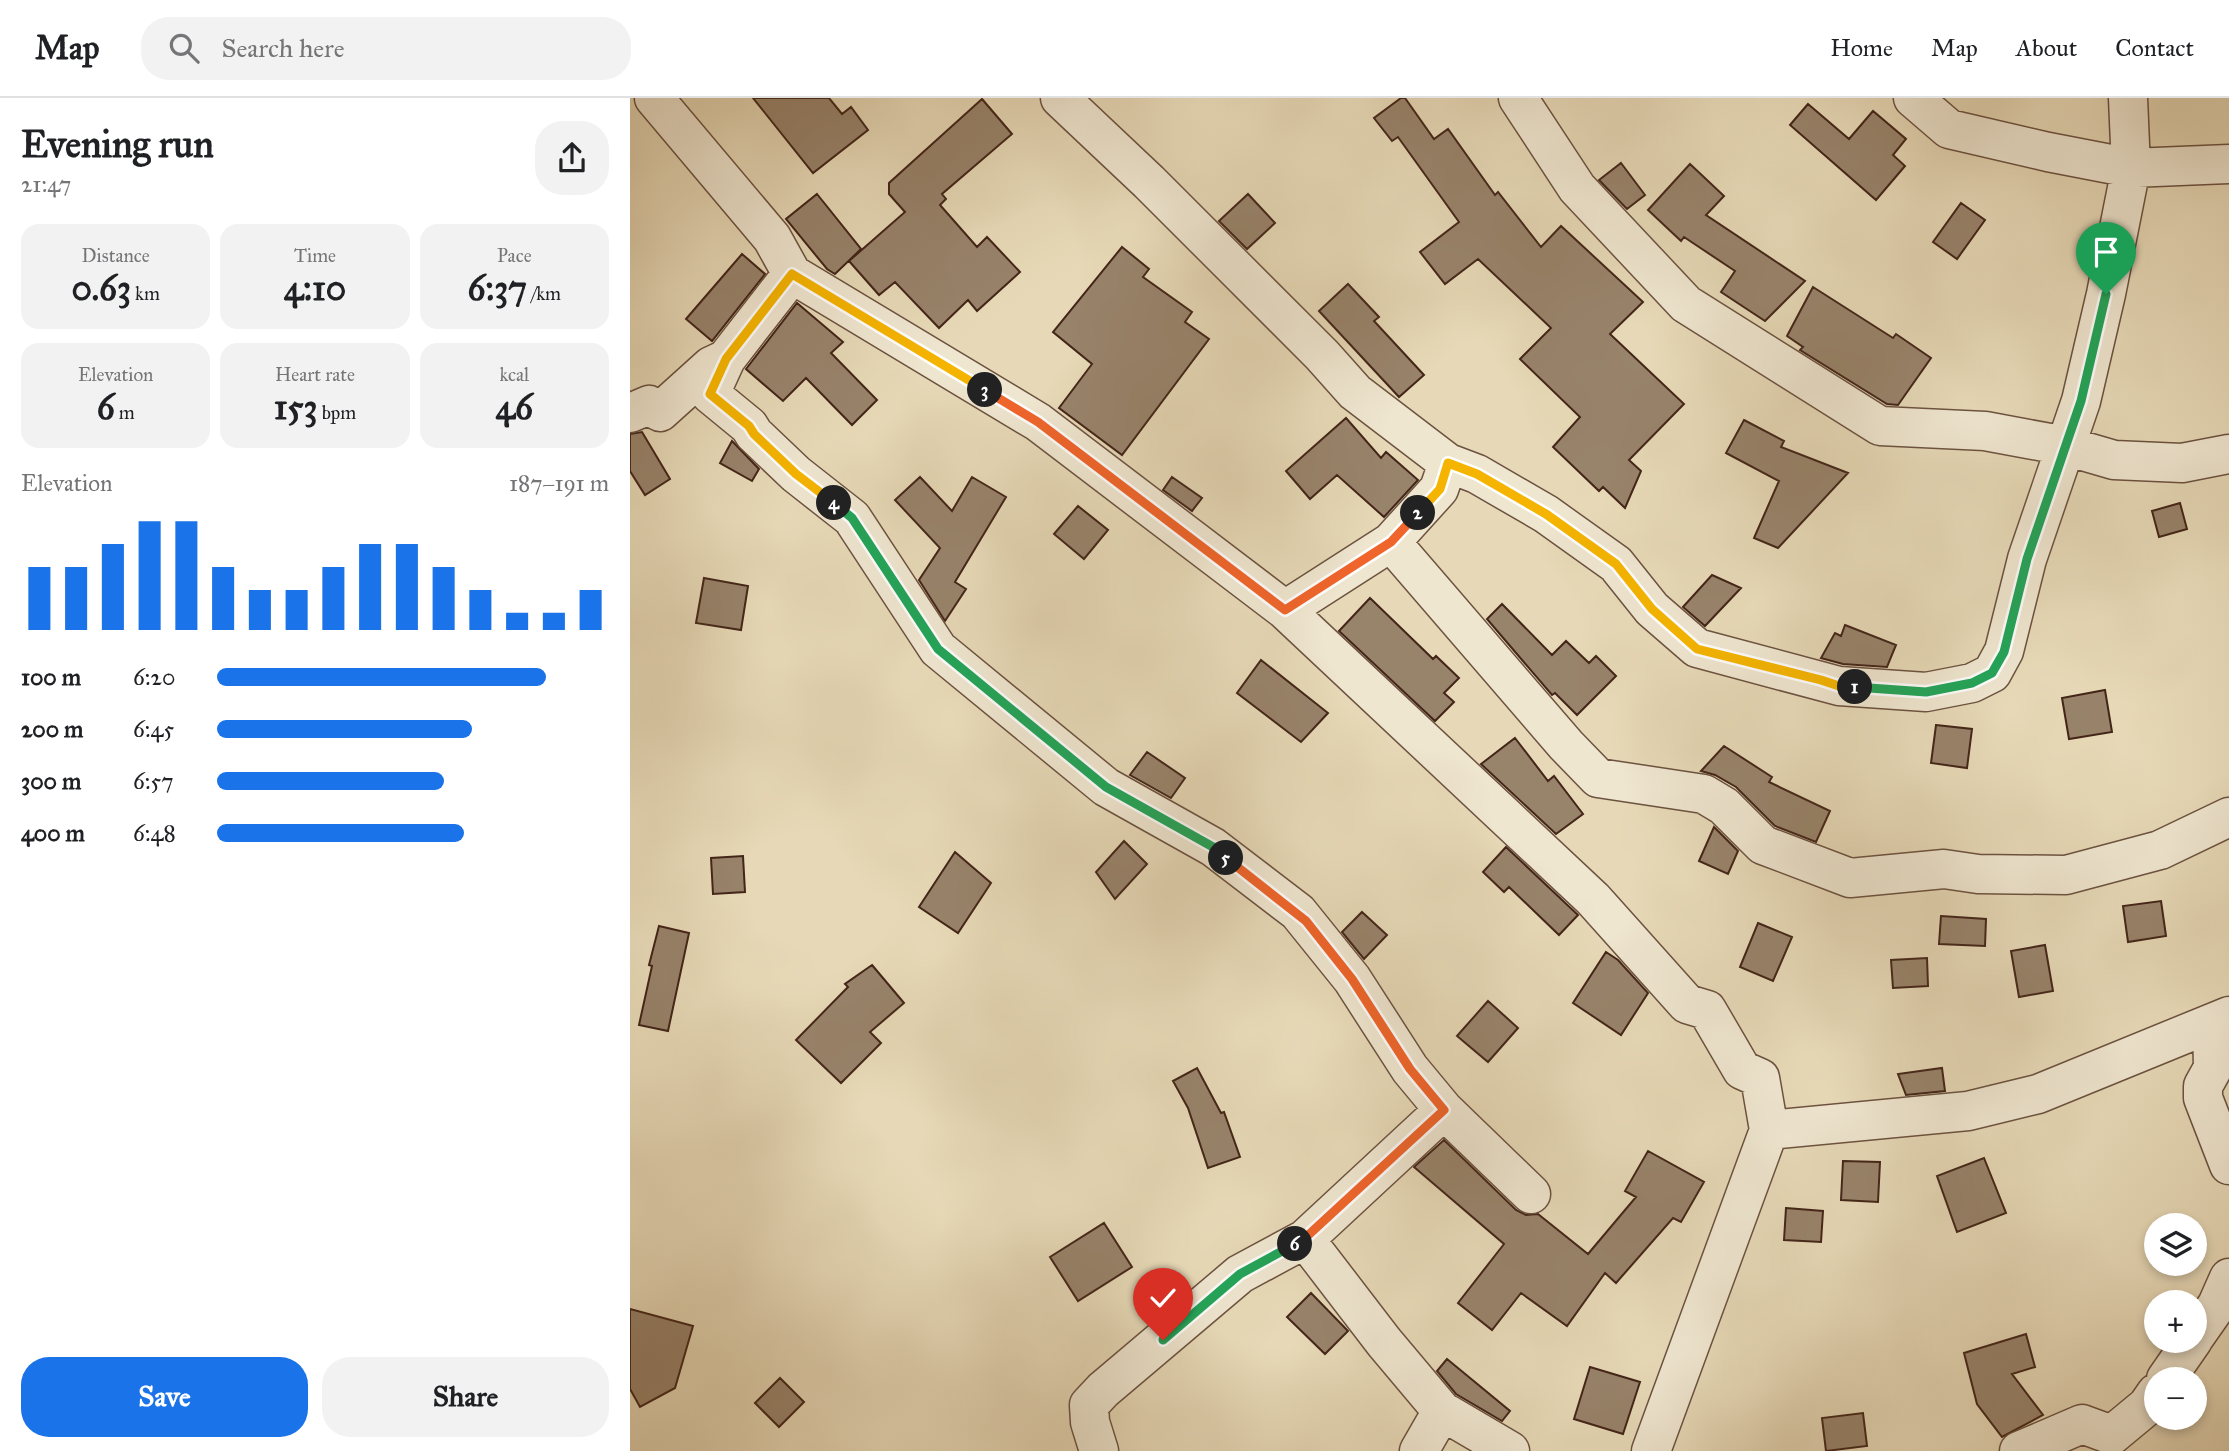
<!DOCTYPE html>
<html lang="en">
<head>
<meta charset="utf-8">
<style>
	body { margin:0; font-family:"IM FELL Great Primer",serif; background:#f2f2f2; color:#202124; height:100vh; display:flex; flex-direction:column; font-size:26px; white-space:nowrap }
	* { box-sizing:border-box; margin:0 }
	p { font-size:23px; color:#757577 }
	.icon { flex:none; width:38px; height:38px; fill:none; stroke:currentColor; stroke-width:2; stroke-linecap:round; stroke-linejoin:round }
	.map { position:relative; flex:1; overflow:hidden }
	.side { display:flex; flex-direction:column; background:#fff; width:630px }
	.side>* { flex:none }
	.fabs { position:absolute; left:1514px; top:1115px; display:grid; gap:14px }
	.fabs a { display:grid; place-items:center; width:63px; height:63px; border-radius:50%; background:#fff; box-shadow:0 4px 10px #0003; font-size:35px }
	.pin { position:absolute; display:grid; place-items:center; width:60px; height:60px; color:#fff; margin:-72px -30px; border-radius:50% 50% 50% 0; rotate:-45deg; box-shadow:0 0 7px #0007 }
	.pin .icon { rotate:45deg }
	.km { position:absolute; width:35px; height:35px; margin:-18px; border-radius:50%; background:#222; color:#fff; font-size:19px; line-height:35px; text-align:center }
	.round { display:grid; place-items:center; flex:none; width:74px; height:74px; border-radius:28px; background:#f2f2f2 }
	.headline { display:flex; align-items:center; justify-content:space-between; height:119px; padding:0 21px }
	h1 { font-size:38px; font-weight:700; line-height:52px }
	.stats { display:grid; grid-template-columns:repeat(3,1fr); gap:10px; height:119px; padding:7px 21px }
	.stats div { display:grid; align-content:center; border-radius:18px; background:#f2f2f2; text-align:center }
	.stats b { font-size:35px; font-weight:700 }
	.stats small { font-size:19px; font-weight:400 }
	.stats p { font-size:19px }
	.chart { height:196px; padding:14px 21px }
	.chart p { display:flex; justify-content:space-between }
	.chart svg { width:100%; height:126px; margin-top:7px; stroke:#1a73e8; stroke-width:6 }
	.button { display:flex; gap:14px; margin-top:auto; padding:14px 21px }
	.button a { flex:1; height:80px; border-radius:28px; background:#1a73e8; color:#fff; font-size:28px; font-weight:700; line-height:80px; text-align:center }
	.button a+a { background:#f2f2f2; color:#202124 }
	ul { padding:0 21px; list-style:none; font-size:23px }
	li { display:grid; grid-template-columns:112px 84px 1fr; align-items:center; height:52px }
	li i { height:18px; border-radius:9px; background:#1a73e8 }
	header { display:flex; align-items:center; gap:42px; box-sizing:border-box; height:98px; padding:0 35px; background:#fff; border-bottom:2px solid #e0e0e0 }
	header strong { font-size:33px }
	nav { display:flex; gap:38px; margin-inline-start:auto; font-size:24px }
	.search { width:490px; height:63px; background:#f2f2f2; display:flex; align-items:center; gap:18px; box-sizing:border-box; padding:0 24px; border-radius:28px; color:#757577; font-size:26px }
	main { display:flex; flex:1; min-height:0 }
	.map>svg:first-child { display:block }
	.building { fill:#98836b; stroke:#432519; stroke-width:2 }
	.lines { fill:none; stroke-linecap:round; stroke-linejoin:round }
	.minor-casing { stroke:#6c5240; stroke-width:41 }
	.minor { stroke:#efe6d0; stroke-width:38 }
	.split-1-casing { stroke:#fff; stroke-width:14 }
	.split-2-casing { stroke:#fff; stroke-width:14 }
	.split-3-casing { stroke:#fff; stroke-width:14 }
	.split-4-casing { stroke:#fff; stroke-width:14 }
	.split-5-casing { stroke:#fff; stroke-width:14 }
	.split-6-casing { stroke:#fff; stroke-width:14 }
	.split-7-casing { stroke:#fff; stroke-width:14 }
	.split-1 { stroke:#22a559; stroke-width:9 }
	.split-2 { stroke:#f5b400; stroke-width:9 }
	.split-3 { stroke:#f0652b; stroke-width:9 }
	.split-4 { stroke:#f5b400; stroke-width:9 }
	.split-5 { stroke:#22a559; stroke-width:9 }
	.split-6 { stroke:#f0652b; stroke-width:9 }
	.split-7 { stroke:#22a559; stroke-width:9 }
</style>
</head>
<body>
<header>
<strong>Map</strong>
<div class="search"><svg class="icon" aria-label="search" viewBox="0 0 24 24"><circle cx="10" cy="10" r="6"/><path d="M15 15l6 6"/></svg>Search here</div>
<nav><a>Home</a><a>Map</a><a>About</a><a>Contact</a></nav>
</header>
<main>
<section class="side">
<div class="headline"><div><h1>Evening run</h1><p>21:47</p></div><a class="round"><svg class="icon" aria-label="share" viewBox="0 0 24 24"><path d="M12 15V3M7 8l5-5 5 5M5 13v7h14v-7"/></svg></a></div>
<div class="stats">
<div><p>Distance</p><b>0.63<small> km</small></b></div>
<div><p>Time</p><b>4:10</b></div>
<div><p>Pace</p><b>6:37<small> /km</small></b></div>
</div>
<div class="stats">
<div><p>Elevation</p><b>6<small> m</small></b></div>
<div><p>Heart rate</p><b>153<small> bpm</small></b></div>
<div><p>kcal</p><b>46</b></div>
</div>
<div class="chart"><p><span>Elevation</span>187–191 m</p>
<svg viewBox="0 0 160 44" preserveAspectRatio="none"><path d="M5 44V22M15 44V22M25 44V14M35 44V6M45 44V6M55 44V22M65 44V30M75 44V30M85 44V22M95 44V14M105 44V14M115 44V22M125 44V30M135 44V38M145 44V38M155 44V30"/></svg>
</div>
<ul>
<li><b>100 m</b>6:20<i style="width:84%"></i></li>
<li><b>200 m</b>6:45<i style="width:65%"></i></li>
<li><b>300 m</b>6:57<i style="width:58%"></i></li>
<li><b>400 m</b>6:48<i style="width:63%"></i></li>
</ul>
<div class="button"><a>Save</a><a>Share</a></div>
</section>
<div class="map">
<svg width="1599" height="1353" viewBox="0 0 1599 1353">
	<rect width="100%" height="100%" fill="#e7d9b7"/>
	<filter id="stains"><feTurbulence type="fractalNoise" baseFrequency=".00286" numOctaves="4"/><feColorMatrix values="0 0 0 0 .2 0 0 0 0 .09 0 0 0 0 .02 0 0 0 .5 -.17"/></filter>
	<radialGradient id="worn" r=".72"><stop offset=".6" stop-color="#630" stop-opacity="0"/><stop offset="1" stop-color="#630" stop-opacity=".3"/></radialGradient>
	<!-- building -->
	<path class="building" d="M123,0H199L212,16L221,9L238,32L183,75Z
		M771,0H775L804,41L818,31L865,97L868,94L911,149L931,128L1013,204L980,236L1054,306L999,362L1011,373L995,410L973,389L969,393L923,349L950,319L890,261L921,230L848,161L815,186L790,154L829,124L768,39L762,43L744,20Z
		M352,1L382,36L312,96L316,101L310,107L347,149L357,139L390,174L347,213L338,202L309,230L265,184L249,197L219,163L275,114L259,96V85Z
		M1178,6L1219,41L1243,13L1276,41L1263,57L1275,68L1246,102L1160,27Z
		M991,65L1015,97L997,111L969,82Z
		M1060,66L1094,98L1076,117L1175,183L1135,223L1091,194L1105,173L1054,139L1051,143L1018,112Z
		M187,96L231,151L205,176L197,171L156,121Z
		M618,96L645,125L617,151L589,123Z
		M1331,105L1355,122L1327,161L1303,144Z
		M492,149L519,171L513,179L562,214L555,224L579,241L492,357L429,310L462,266L423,234Z
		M112,156L135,176L82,243L56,221Z
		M718,186L749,219L744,223L794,277L769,299L689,213Z
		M1183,189L1263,240L1266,236L1301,260L1268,307L1257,306L1170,252L1173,249L1157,238Z
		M167,205L213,244L201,255L247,302L222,327L176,280L153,303L116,271Z
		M716,320L751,360L756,354L788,382L754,419L707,377L680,401L656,373Z
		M1114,322L1154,343L1151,349L1218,375L1148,450L1124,440L1149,383L1096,355Z
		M12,334L40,381L15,397L0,373V336Z
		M102,343L129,371L122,383L90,365Z
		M290,379L322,413L342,379L376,399L325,484L336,491L315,523L289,482L310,450L265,402Z
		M542,379L572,400L562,413L533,392Z
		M1550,405L1557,431L1529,439L1522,413Z
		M448,408L478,432L454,461L424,436Z
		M1082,477L1111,490L1075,528L1053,509Z
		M74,480L118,488L111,532L66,525Z
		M740,500L803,561L806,558L829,580L814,595L824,604L805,623L709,533Z
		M872,506L922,557L936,543L959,565L966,558L986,578L947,617L925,595L922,597L857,521Z
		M1215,527L1266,547L1257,569L1213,566L1191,560L1205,535L1211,538Z
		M631,562L698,615L671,644L607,595Z
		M1475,592L1482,634L1439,641L1432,600Z
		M1306,627L1342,631L1337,670L1301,665Z
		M885,640L918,683L924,678L953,716L926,736L851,666Z
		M1094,648L1142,679L1139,684L1200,713L1186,744L1145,728L1106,689L1085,677L1071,673Z
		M517,654L555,680L541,700L500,677Z
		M1084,729L1108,753L1098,776L1069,763Z
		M494,743L517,766L485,801L466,774Z
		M876,749L948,817L929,837L879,789L874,794L853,774Z
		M325,754L361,785L328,835L289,809Z
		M113,758L115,794L83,796L81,760Z
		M1531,803L1536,838L1498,844L1493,808Z
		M732,814L757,837L734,861L712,834Z
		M1311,818L1356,821L1355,848L1309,846Z
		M1128,825L1162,839L1143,883L1110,869Z
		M29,828L59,835L38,933L9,927L22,868L19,867Z
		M1415,847L1423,893L1389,899L1381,853Z
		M976,854L988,862L1018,895L991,937L943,905Z
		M1297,860L1298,888L1263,890L1261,862Z
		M242,867L274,905L240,934L251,945L211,985L166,942L218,889L215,886Z
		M858,903L888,930L858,964L827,938Z
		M567,970L591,1015L594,1014L610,1059L578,1070L558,1010L543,983Z
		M1312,970L1315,993L1276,997L1268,976Z
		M814,1042L886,1112L896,1117L908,1116L958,1156L1006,1099L995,1093L1018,1053L1074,1084L1051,1124L1043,1120L986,1185L975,1175L937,1228L891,1195L862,1232L828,1205L874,1146L784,1069Z
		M1354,1060L1376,1115L1327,1134L1307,1078Z
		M1213,1063L1250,1064L1248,1104L1211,1102Z
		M1156,1110L1193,1113L1191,1144L1154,1142Z
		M474,1125L502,1169L448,1203L420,1159Z
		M681,1195L718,1233L695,1256L657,1219Z
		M0,1211L63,1228L45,1290L10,1309L0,1291Z
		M1396,1236L1405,1269L1382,1276L1413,1317L1372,1339L1347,1306L1334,1255Z
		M817,1261L880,1313L872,1323L826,1296L807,1273Z
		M960,1269L1010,1284L993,1336L944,1321Z
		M150,1280L174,1304L149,1329L125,1305Z
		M1233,1315L1237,1348L1196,1353L1192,1320Z"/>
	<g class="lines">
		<defs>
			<path id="minor" d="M24,0L142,140L162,176L408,324L655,512L963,801L1057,906L1077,912L1112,972L1130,980L1139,1032L1338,1013L1408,996L1599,918
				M430,0L519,84L692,257L725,294L818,365L847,376L916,416L986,466L1022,511L1067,550L1209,588L1296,594L1342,585L1362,575L1374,553L1397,461L1451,303L1476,196L1501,70L1498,0
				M888,0L947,90L1056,206L1250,328L1355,333L1436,348L1484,362L1552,365L1599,356
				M1283,0L1319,31L1418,54L1501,70L1599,66
				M96,261L80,296L119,328L124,336L166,376L222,420L308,551L476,689L583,749L668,814L722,881L780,971L814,1012L901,1096
				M0,315L19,307L30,314L81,268L96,261L162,176
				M761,444L936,647L968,680L1074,696L1094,708L1133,747L1220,780L1314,771L1348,776L1436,777L1530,752L1599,719
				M655,512L761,444L809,391L818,365
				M1582,925L1583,970L1573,988V1000L1599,1067
				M675,1141L754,1244L812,1313L880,1353
				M1564,1240L1587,1207L1599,1180
				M1536,1281L1563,1242
				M469,1353L460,1324L459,1307L473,1292L610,1176L675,1141L814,1012
				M789,1353L812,1313
				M1021,1353L1139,1032
				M1389,1353L1452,1326L1482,1337L1517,1308L1526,1295"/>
		</defs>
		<!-- minor casing -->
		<use href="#minor" class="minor-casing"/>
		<!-- minor -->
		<use href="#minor" class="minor"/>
	</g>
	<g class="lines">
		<defs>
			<path id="split-1" d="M1225,589L1296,594L1342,585L1362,575L1374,554L1397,461L1451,303L1476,196"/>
			<path id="split-2" d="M788,415L810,391L818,365L847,376L916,416L986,466L1022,511L1067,551L1191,582L1209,588L1225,589"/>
			<path id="split-3" d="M355,292L408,324L655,512L761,444L788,415"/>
			<path id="split-4" d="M204,405L166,376L124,336L119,328L80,296L96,261L162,176L355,292"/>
			<path id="split-5" d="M204,405L222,420L308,551L476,689L583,749L596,760"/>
			<path id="split-6" d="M596,760L676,823L722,881L780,971L814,1012L674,1141L665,1146"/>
			<path id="split-7" d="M533,1242L610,1176L665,1146"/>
		</defs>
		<!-- split-1 casing -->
		<use href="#split-1" class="split-1-casing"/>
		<!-- split-2 casing -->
		<use href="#split-2" class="split-2-casing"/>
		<!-- split-3 casing -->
		<use href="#split-3" class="split-3-casing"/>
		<!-- split-4 casing -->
		<use href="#split-4" class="split-4-casing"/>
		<!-- split-5 casing -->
		<use href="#split-5" class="split-5-casing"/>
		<!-- split-6 casing -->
		<use href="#split-6" class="split-6-casing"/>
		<!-- split-7 casing -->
		<use href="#split-7" class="split-7-casing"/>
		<!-- split-1 -->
		<use href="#split-1" class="split-1"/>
		<!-- split-2 -->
		<use href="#split-2" class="split-2"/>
		<!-- split-3 -->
		<use href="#split-3" class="split-3"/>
		<!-- split-4 -->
		<use href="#split-4" class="split-4"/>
		<!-- split-5 -->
		<use href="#split-5" class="split-5"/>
		<!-- split-6 -->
		<use href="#split-6" class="split-6"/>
		<!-- split-7 -->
		<use href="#split-7" class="split-7"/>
	</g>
	<rect width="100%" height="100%" filter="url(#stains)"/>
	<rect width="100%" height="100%" fill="url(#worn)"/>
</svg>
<div class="fabs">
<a><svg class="icon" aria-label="layers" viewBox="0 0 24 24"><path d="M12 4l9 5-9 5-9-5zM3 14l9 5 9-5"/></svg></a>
<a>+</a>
<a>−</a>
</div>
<div class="pin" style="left:1476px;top:196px;background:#1e9e55"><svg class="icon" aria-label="arrive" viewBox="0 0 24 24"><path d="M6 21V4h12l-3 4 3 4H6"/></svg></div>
<div class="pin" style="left:533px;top:1242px;background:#d93025"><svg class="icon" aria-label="check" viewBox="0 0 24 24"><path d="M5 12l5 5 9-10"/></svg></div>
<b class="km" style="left:1225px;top:589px">1</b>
<b class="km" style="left:788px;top:415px">2</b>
<b class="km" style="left:355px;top:292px">3</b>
<b class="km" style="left:204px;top:405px">4</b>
<b class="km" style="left:596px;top:760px">5</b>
<b class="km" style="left:665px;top:1146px">6</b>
</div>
</main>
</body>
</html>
